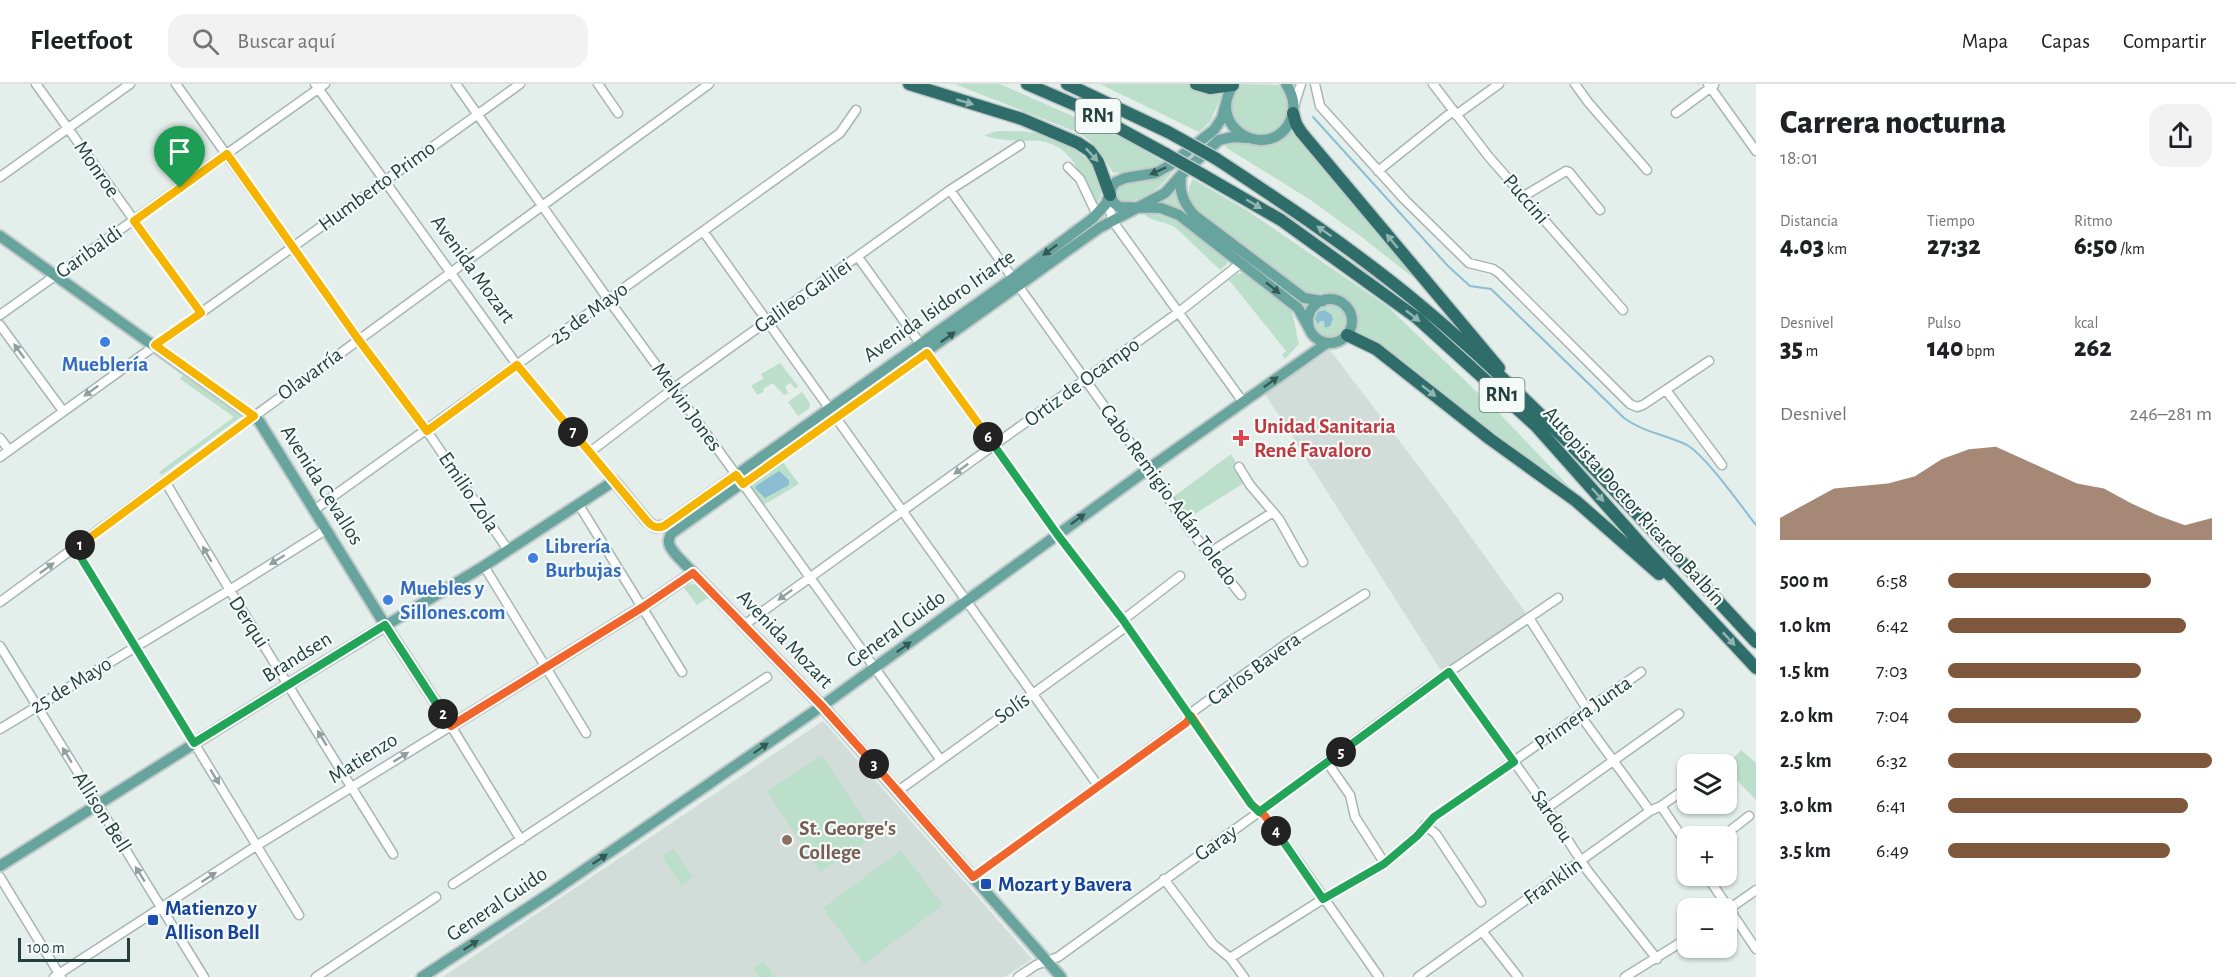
<!DOCTYPE html>
<html lang="es">
<head>
<meta charset="utf-8">
<style>
	body { margin:0; font-family:"Alegreya Sans",sans-serif; background:#f2f2f2; color:#202124; height:100vh; display:flex; flex-direction:column; font-size:22px; white-space:nowrap }
	* { box-sizing:border-box; margin:0 }
	p { font-size:20px; color:#757577 }
	.icon { flex:none; width:33px; height:33px; fill:none; stroke:currentColor; stroke-width:2; stroke-linecap:round; stroke-linejoin:round }
	.map { position:relative; flex:1; overflow:hidden }
	.sheet { display:flex; flex-direction:column; background:#fff; width:480px }
	.sheet>* { flex:none }
	.controls { position:absolute; left:1677px; top:670px; display:grid; gap:12px }
	.controls a { display:grid; place-items:center; width:60px; height:60px; border-radius:12px; background:#fff; box-shadow:0 2px 4px #0004; font-size:30px }
	.scale { position:absolute; left:18px; bottom:15px; width:112px; box-sizing:border-box; padding-left:6px; border:3px solid #23403c; border-top:0; font-size:16px; line-height:21px; white-space:nowrap; color:#23403c; -webkit-text-stroke:4px #f4faf8; paint-order:stroke }
	.pin { position:absolute; display:grid; place-items:center; width:51px; height:51px; color:#fff; margin:-62px -26px; border-radius:50% 50% 50% 0; rotate:-45deg; box-shadow:0 0 6px #0007 }
	.pin .icon { rotate:45deg }
	.km { position:absolute; width:30px; height:30px; margin:-15px; border-radius:50%; background:#222; color:#fff; font-size:16px; line-height:30px; text-align:center }
	.round { display:grid; place-items:center; flex:none; width:63px; height:63px; border-radius:18px; background:#f2f2f2 }
	.summary { display:flex; align-items:center; justify-content:space-between; height:102px; padding:0 24px }
	h1 { font-size:33px; font-weight:800; line-height:45px }
	.figures { display:grid; grid-template-columns:repeat(3,1fr); gap:9px; height:102px; padding:6px 24px }
	.figures div { display:grid; align-content:center }
	.figures b { font-size:26px; font-weight:800 }
	.figures small { font-size:16px; font-weight:400 }
	.figures p { font-size:16px }
	.chart { height:168px; padding:12px 24px }
	.chart p { display:flex; justify-content:space-between }
	.chart svg { width:100%; height:108px; margin-top:6px; fill:#7f573d; opacity:.7 }
	ul { padding:0 24px; list-style:none; font-size:20px }
	li { display:grid; grid-template-columns:96px 72px 1fr; align-items:center; height:45px }
	li i { height:15px; border-radius:8px; background:#7f573d }
	header { display:flex; align-items:center; gap:36px; box-sizing:border-box; height:84px; padding:0 30px; background:#fff; border-bottom:2px solid #e0e0e0 }
	header strong { font-size:28px }
	nav { display:flex; gap:33px; margin-inline-start:auto; font-size:21px }
	.search { width:420px; height:54px; background:#f2f2f2; display:flex; align-items:center; gap:15px; box-sizing:border-box; padding:0 21px; border-radius:18px; color:#757577; font-size:22px }
	main { display:flex; flex:1; min-height:0 }
	.map>svg:first-child { display:block }
	.built { fill:#d2ddda }
	.green { fill:#bcdfcb }
	.water { fill:#8bbdd3 }
	.lines { fill:none; stroke-linecap:round; stroke-linejoin:round }
	.stream { stroke:#8bbdd3; stroke-width:2 }
	.minor-casing { stroke:#a6b6b3; stroke-width:11 }
	.major-casing { stroke:#c1cac8; stroke-width:14 }
	.highway-casing { stroke:#c1cac8; stroke-width:15 }
	.minor { stroke:#fff; stroke-width:8 }
	.major { stroke:#67a49e; stroke-width:10 }
	.highway { stroke:#2e6d6a; stroke-width:12 }
	.highway-bridge-casing { stroke:#c1cac8; stroke-width:15; stroke-linecap:butt }
	.highway-bridge { stroke:#2e6d6a; stroke-width:12 }
	.oneway { fill:#91b4b1 }
	.oneway2 { fill:#345954 }
	.oneway3 { fill:#91a09e }
	.split-1-casing { stroke:#fff; stroke-width:12 }
	.split-2-casing { stroke:#fff; stroke-width:12 }
	.split-3-casing { stroke:#fff; stroke-width:12 }
	.split-4-casing { stroke:#fff; stroke-width:12 }
	.split-5-casing { stroke:#fff; stroke-width:12 }
	.split-6-casing { stroke:#fff; stroke-width:12 }
	.split-7-casing { stroke:#fff; stroke-width:12 }
	.split-8-casing { stroke:#fff; stroke-width:12 }
	.split-1 { stroke:#f5b400; stroke-width:8 }
	.split-2 { stroke:#22a559; stroke-width:8 }
	.split-3 { stroke:#f0652b; stroke-width:8 }
	.split-4 { stroke:#f0652b; stroke-width:8 }
	.split-5 { stroke:#22a559; stroke-width:8 }
	.split-6 { stroke:#22a559; stroke-width:8 }
	.split-7 { stroke:#f5b400; stroke-width:8 }
	.split-8 { stroke:#f5b400; stroke-width:8 }
	.shop-dot { fill:#3f7fe0; stroke:#f4faf8; stroke-width:2 }
	.health-dot { fill:#e0444e; stroke:#f4faf8; stroke-width:2 }
	.education-dot { fill:#8d6e63; stroke:#f4faf8; stroke-width:2 }
	.transit-dot { fill:#1a4fb4; stroke:#f4faf8; stroke-width:2 }
	.labels { text-anchor:middle; dominant-baseline:central; stroke-width:4.5; stroke-linejoin:round; paint-order:stroke }
	.shield { fill:#f4faf8; stroke:#627874; stroke-width:1.5 }
	.shield-label { font-size:20px; font-weight:bold; fill:#23403c }
	.street-label { font-size:21px; fill:#23403c; stroke:#f4faf8 }
	.shop-label { font-size:21px; font-weight:bold; fill:#366cbe; stroke:#f4faf8; text-anchor:start }
	.health-label { font-size:21px; font-weight:bold; fill:#be3a42; stroke:#f4faf8; text-anchor:start }
	.education-label { font-size:21px; font-weight:bold; fill:#785e54; stroke:#f4faf8; text-anchor:start }
	.transit-label { font-size:21px; font-weight:bold; fill:#164399; stroke:#f4faf8; text-anchor:start }
</style>
</head>
<body>
<header>
<strong>Fleetfoot</strong>
<div class="search"><svg class="icon" aria-label="search" viewBox="0 0 24 24"><circle cx="10" cy="10" r="6"/><path d="M15 15l6 6"/></svg>Buscar aquí</div>
<nav><a>Mapa</a><a>Capas</a><a>Compartir</a></nav>
</header>
<main>
<div class="map">
<svg width="1756" height="893" viewBox="0 0 1756 893">
	<rect width="100%" height="100%" fill="#e4eeeb"/>
	<!-- built -->
	<path class="built" d="M1330,266L1445,417L1528,532L1443,590L1265,310Z
		M823,637L1032,875L1005,893H443Z"/>
	<!-- green -->
	<path class="green" d="M955,0H1000L1129,57L1167,80L1159,84L1113,89C1103,72 1096,59 1079,49Z
		M1100,0H1186L1219,8L1221,13L1210,38L1199,48Z
		M1242,0L1278,1C1285,10 1290,19 1286,31C1271,72 1206,37 1242,0Z
		M1293,43L1434,210L1363,154L1309,115L1225,63C1249,46 1269,75 1293,43Z
		M998,47C1012,47 1026,47 1040,50C1063,55 1108,81 1101,110C1100,114 1097,119 1095,122C1082,96 1075,62 1040,57C1034,56 1027,57 1021,57C1009,56 994,56 984,51Z
		M1180,79C1165,96 1155,113 1130,117C1124,118 1122,118 1117,115V104L1124,100L1151,97Z
		M1193,95L1248,127L1387,222L1501,331L1579,413L1357,250L1354,245C1356,231 1351,215 1335,210C1324,206 1313,212 1302,208L1201,130L1189,115V103Z
		M1176,106L1178,116L1192,133L1160,120L1169,115Z
		M1144,130C1177,129 1202,155 1227,174V180L1220,186L1176,144C1166,137 1153,139 1144,130Z
		M1244,189L1292,228L1299,260L1285,275L1282,271L1286,267L1229,196L1237,190Z
		M1311 236a19 19 0 1 1 38 0a19 19 0 1 1-38 0Z
		M780,279L798,302L795,305L791,299L785,302L788,309L784,311L773,299L763,305L764,307L758,311L751,302L764,294L761,290Z
		M185,289L245,330L162,391L159,388L234,333L180,295Z
		M802,308L810,319L809,325L798,332L788,318Z
		M1231,370L1247,397L1187,435L1172,414Z
		M782,377L799,400L763,421L750,402L753,396Z
		M689,500L698,501L709,513L697,521L684,504Z
		M1741,666L1756,679V716L1732,691L1728,680Z
		M822,671L875,752L820,788L767,707Z
		M674,765L693,793L681,801L662,773Z
		M901,766L943,821L864,880L823,824Z
		M764,877L774,893H758L753,884Z"/>
	<!-- water -->
	<path class="water" d="M1324,226L1331,230L1333,235L1330,242L1325,244L1324,237H1320L1318,240L1315,235L1318,228Z
		M779,387L789,396V401L765,414L755,404L756,402Z"/>
	<g class="lines">
		<!-- stream -->
		<path class="stream" d="M1313,33L1448,182L1470,202L1491,205L1624,334C1643,348 1666,351 1687,361C1706,372 1741,422 1756,441"/>
		<defs>
			<path id="minor" d="M36,0L201,229
				M176,0L358,255L427,347L508,466
				M315,0L517,281L614,397
				M456,0L608,215L743,400L940,675
				M598,0L618,29
				M1315,0L1320,22L1404,115L1469,179L1493,185L1499,189L1630,320L1637,323L1643,321L1709,277
				M1433,0L1489,73L1623,226
				M1575,0L1588,18L1647,86
				M1708,0L1756,67
				M1295,19L1301,0
				M1676,29L1714,1
				M1456,31L1499,0
				M1068,83L1080,95L1097,131
				M1378,87L1453,27
				M0,93L130,0
				M950,106L1144,378L1187,442L1241,511
				M1524,112L1566,87L1569,88L1600,126
				M1108,116L1112,136L1243,318
				M703,147L1099,703
				M858,173L1057,450L1123,536L1251,720L1265,732L1298,777L1379,893
				M0,231L325,0
				M0,241L63,327
				M1666,306L1722,381
				M0,354L9,366
				M590,368L674,304L950,106L1020,61
				M0,373L520,0
				M1239,383L1250,401L1279,435L1303,478
				M165,397C238,523 316,646 393,770
				M579,421L682,588
				M314,426L840,49L856,26
				M75,464L299,831
				M1209,469L1273,428
				M484,482L586,649
				M0,518L709,0
				M1529,534L1587,625
				M1123,536L1180,492
				M744,541L1179,228L1241,179
				M0,562L204,893
				M1449,587L1547,724L1587,786L1657,875
				M1580,631L1650,727
				M0,645L228,507L327,445
				M1327,678L1350,711L1355,733L1385,780
				M898,707L1127,542
				M1661,722L1688,762
				M1547,724L1679,630
				M1425,741L1436,750L1481,818
				M1722,753L1749,732
				M1707,792L1756,865
				M0,793L61,893
				M973,793L1186,638L1195,626L1286,560L1365,510
				M1164,795L1213,860L1230,874L1244,893
				M453,800L767,593
				M1726,827L1756,806
				M1482,847L1518,893
				M1230,874L1323,815L1385,780L1417,751L1434,733L1641,588
				M54,893L256,762L451,642L521,756
				M316,893L436,813
				M1018,893L1036,881L1058,873L1259,728L1427,603L1558,514
				M1418,893L1650,727L1661,722L1688,703
				M1625,893L1688,854"/>
			<path id="major" d="M1234,0C1203,45 1272,80 1291,35C1296,23 1293,11 1286,0
				M1181,92C1179,108 1183,118 1194,131L1304,214L1323,217
				M1110,111L1114,119L1119,123L1161,124L1179,131L1298,224L1309,244
				M0,152L259,337L385,541L451,642L643,523L693,489
				M1308 237a22 22 0 1 1 44 0a22 22 0 1 1-44 0Z
				M0,782L289,600L484,482L614,397L647,437L655,443L665,442L1013,194L1092,135L1106,120L1112,103L1116,98L1125,94L1156,89L1170,81L1214,46L1222,34L1226,19
				M422,893L552,808L822,622L1148,385L1327,259
				M1061,893L822,622L677,472C671,465 665,458 672,449L1099,144L1165,109L1182,90L1219,56L1233,53L1247,54"/>
			<path id="highway" d="M909,0L1022,35L1078,59L1090,67L1098,78L1110,111
				M1027,0L1080,23L1166,70
				M1067,0L1168,48
				M1196,0L1210,4L1233,1
				M1293,29L1296,40L1301,48L1499,284
				M1215,74C1285,120 1354,166 1419,220C1542,322 1648,442 1756,558
				M1203,91L1281,136L1417,234L1536,342L1648,468L1756,584
				M1347,251L1376,265L1490,355L1576,417L1659,490"/>
		</defs>
		<!-- minor casing -->
		<use href="#minor" class="minor-casing"/>
		<!-- major casing -->
		<use href="#major" class="major-casing"/>
		<!-- highway casing -->
		<use href="#highway" class="highway-casing"/>
		<!-- minor -->
		<use href="#minor" class="minor"/>
		<!-- major -->
		<use href="#major" class="major"/>
		<!-- highway -->
		<use href="#highway" class="highway"/>
		<defs>
			<path id="highway-bridge" d="M1168,48L1215,74
				M1166,70L1203,91"/>
		</defs>
		<!-- highway-bridge casing -->
		<use href="#highway-bridge" class="highway-bridge-casing"/>
		<!-- highway-bridge -->
		<use href="#highway-bridge" class="highway-bridge"/>
	</g>
	<!-- one-way arrows -->
	<defs><path id="oneway-solid" d="M-6-.8H1V-3.2L6.5 0L1 3.2V.8H-6Z" transform="scale(1.5)"/></defs>
	<g class="oneway">
		<use href="#oneway-solid" transform="translate(965 18) rotate(16)"/>
		<use href="#oneway-solid" transform="translate(1092 71) rotate(47)"/>
		<use href="#oneway-solid" transform="translate(1254 120) rotate(30)"/>
		<use href="#oneway-solid" transform="translate(1324 147) rotate(-145)"/>
		<use href="#oneway-solid" transform="translate(1392 157) rotate(-129)"/>
		<use href="#oneway-solid" transform="translate(1413 232) rotate(38)"/>
		<use href="#oneway-solid" transform="translate(1429 307) rotate(38)"/>
		<use href="#oneway-solid" transform="translate(1598 411) rotate(48)"/>
		<use href="#oneway-solid" transform="translate(1729 555) rotate(47)"/>
	</g>
	<g class="oneway2">
		<use href="#oneway-solid" transform="translate(1158 87) rotate(156)"/>
		<use href="#oneway-solid" transform="translate(1050 166) rotate(143)"/>
		<use href="#oneway-solid" transform="translate(1273 204) rotate(39)"/>
		<use href="#oneway-solid" transform="translate(948 253) rotate(-36)"/>
		<use href="#oneway-solid" transform="translate(1271 298) rotate(-36)"/>
		<use href="#oneway-solid" transform="translate(1078 435) rotate(-36)"/>
		<use href="#oneway-solid" transform="translate(904 563) rotate(-36)"/>
		<use href="#oneway-solid" transform="translate(761 664) rotate(-35)"/>
		<use href="#oneway-solid" transform="translate(600 775) rotate(-34)"/>
		<use href="#oneway-solid" transform="translate(471 861) rotate(-33)"/>
	</g>
	<g class="oneway3">
		<use href="#oneway-solid" transform="translate(19 267) rotate(-126)"/>
		<use href="#oneway-solid" transform="translate(91 307) rotate(144)"/>
		<use href="#oneway-solid" transform="translate(961 385) rotate(144)"/>
		<use href="#oneway-solid" transform="translate(207 470) rotate(-120)"/>
		<use href="#oneway-solid" transform="translate(277 476) rotate(148)"/>
		<use href="#oneway-solid" transform="translate(47 484) rotate(-36)"/>
		<use href="#oneway-solid" transform="translate(785 511) rotate(144)"/>
		<use href="#oneway-solid" transform="translate(322 654) rotate(-121)"/>
		<use href="#oneway-solid" transform="translate(67 671) rotate(-122)"/>
		<use href="#oneway-solid" transform="translate(401 673) rotate(-32)"/>
		<use href="#oneway-solid" transform="translate(215 693) rotate(59)"/>
		<use href="#oneway-solid" transform="translate(140 790) rotate(-122)"/>
		<use href="#oneway-solid" transform="translate(209 793) rotate(-33)"/>
	</g>
	<g class="lines">
		<defs>
			<path id="split-1" d="M80,461L254,332L155,261L201,229L134,137L180,104"/>
			<path id="split-2" d="M80,461L75,464L194,659L385,541L443,630"/>
			<path id="split-3" d="M443,630L451,642L643,523L693,489L822,622L874,680"/>
			<path id="split-4" d="M874,680L973,793L1186,639L1191,632L1251,720L1265,732L1276,747"/>
			<path id="split-5" d="M1276,747L1323,815L1384,780L1417,752L1434,733L1514,678L1449,588L1341,668"/>
			<path id="split-6" d="M988,353L1057,450L1123,536L1251,720L1259,728L1341,668"/>
			<path id="split-7" d="M573,348L647,437C652,443 657,445 664,442L736,391L743,400L927,269L988,353"/>
			<path id="split-8" d="M180,104L227,70L358,255L427,347L517,281L573,348"/>
		</defs>
		<!-- split-1 casing -->
		<use href="#split-1" class="split-1-casing"/>
		<!-- split-2 casing -->
		<use href="#split-2" class="split-2-casing"/>
		<!-- split-3 casing -->
		<use href="#split-3" class="split-3-casing"/>
		<!-- split-4 casing -->
		<use href="#split-4" class="split-4-casing"/>
		<!-- split-5 casing -->
		<use href="#split-5" class="split-5-casing"/>
		<!-- split-6 casing -->
		<use href="#split-6" class="split-6-casing"/>
		<!-- split-7 casing -->
		<use href="#split-7" class="split-7-casing"/>
		<!-- split-8 casing -->
		<use href="#split-8" class="split-8-casing"/>
		<!-- split-1 -->
		<use href="#split-1" class="split-1"/>
		<!-- split-2 -->
		<use href="#split-2" class="split-2"/>
		<!-- split-3 -->
		<use href="#split-3" class="split-3"/>
		<!-- split-4 -->
		<use href="#split-4" class="split-4"/>
		<!-- split-5 -->
		<use href="#split-5" class="split-5"/>
		<!-- split-6 -->
		<use href="#split-6" class="split-6"/>
		<!-- split-7 -->
		<use href="#split-7" class="split-7"/>
		<!-- split-8 -->
		<use href="#split-8" class="split-8"/>
	</g>
	<!-- markers -->
	<g class="shop-dot">
		<circle cx="105" cy="258" r="6"/>
		<circle cx="533" cy="474" r="6"/>
		<circle cx="388" cy="516" r="6"/>
	</g>
	<path class="health-dot" d="M1238 345h6v6h6v6h-6v6h-6v-6h-6v-6h6z"/>
	<circle class="education-dot" cx="787" cy="756" r="6"/>
	<g class="transit-dot">
		<rect x="980" y="794" width="12" height="12" rx="3"/>
		<rect x="147" y="830" width="12" height="12" rx="3"/>
	</g>
	<g class="labels">
		<!-- shield labels -->
		<g class="shield">
			<rect x="1075.5" y="15" width="45" height="34" rx="4.5"/>
			<rect x="1479.5" y="294" width="45" height="34" rx="4.5"/>
		</g>
		<g class="shield-label">
			<text x="1098" y="32">RN1</text>
			<text x="1502" y="311">RN1</text>
		</g>
		<!-- street labels -->
		<g class="street-label">
			<text transform="translate(97 85) rotate(55)">Monroe</text>
			<text transform="translate(377 102) rotate(-36)">Humberto Primo</text>
			<text transform="translate(1526 115) rotate(49)">Puccini</text>
			<text transform="translate(89 168) rotate(-35)">Garibaldi</text>
			<text transform="translate(473 185) rotate(54)">Avenida Mozart</text>
			<text transform="translate(803 212) rotate(-35)">Galileo Galilei</text>
			<text transform="translate(939 222) rotate(-35)">Avenida Isidoro Iriarte</text>
			<text transform="translate(589 229) rotate(-36)">25 de Mayo</text>
			<text transform="translate(310 290) rotate(-36)">Olavarría</text>
			<text transform="translate(1082 298) rotate(-36)">Ortiz de Ocampo</text>
			<text transform="translate(687 323) rotate(54)">Melvin Jones</text>
			<text transform="translate(322 401) rotate(58)">Avenida Cevallos</text>
			<text transform="translate(469 408) rotate(56)">Emilio Zola</text>
			<text transform="translate(1169 411) rotate(54)">Cabo Remigio Adán Toledo</text>
			<text transform="translate(1634 422) rotate(48)">Autopista Doctor Ricardo Balbín</text>
			<text transform="translate(249 538) rotate(57)">Derqui</text>
			<text transform="translate(896 545) rotate(-36)">General Guido</text>
			<text transform="translate(785 555) rotate(46)">Avenida Mozart</text>
			<text transform="translate(297 573) rotate(-32)">Brandsen</text>
			<text transform="translate(1254 585) rotate(-36)">Carlos Bavera</text>
			<text transform="translate(71 601) rotate(-31)">25 de Mayo</text>
			<text transform="translate(1012 624) rotate(-35)">Solís</text>
			<text transform="translate(1583 629) rotate(-35)">Primera Junta</text>
			<text transform="translate(363 674) rotate(-32)">Matienzo</text>
			<text transform="translate(102 728) rotate(58)">Allison Bell</text>
			<text transform="translate(1552 732) rotate(56)">Sardou</text>
			<text transform="translate(1216 759) rotate(-35)">Garay</text>
			<text transform="translate(1553 797) rotate(-35)">Franklin</text>
			<text transform="translate(497 820) rotate(-34)">General Guido</text>
		</g>
		<!-- shop labels -->
		<g class="shop-label">
			<text x="105" y="280" text-anchor="middle">Mueblería</text>
			<text x="545" y="462">Librería<tspan x="545" dy="24">Burbujas</tspan></text>
			<text x="400" y="504">Muebles y<tspan x="400" dy="24">Sillones.com</tspan></text>
		</g>
		<!-- health labels -->
		<g class="health-label">
			<text x="1254" y="342">Unidad Sanitaria<tspan x="1254" dy="24">René Favaloro</tspan></text>
		</g>
		<!-- education labels -->
		<g class="education-label">
			<text x="799" y="744">St. George's<tspan x="799" dy="24">College</tspan></text>
		</g>
		<!-- transit labels -->
		<g class="transit-label">
			<text x="998" y="800">Mozart y Bavera</text>
			<text x="165" y="824">Matienzo y<tspan x="165" dy="24">Allison Bell</tspan></text>
		</g>
	</g>
</svg>
<div class="controls">
<a><svg class="icon" aria-label="layers" viewBox="0 0 24 24"><path d="M12 4l9 5-9 5-9-5zM3 14l9 5 9-5"/></svg></a>
<a>+</a>
<a>−</a>
</div>
<div class="scale">100 m</div>
<div class="pin" style="left:180px;top:104px;background:#1e9e55"><svg class="icon" aria-label="arrive" viewBox="0 0 24 24"><path d="M6 21V4h12l-3 4 3 4H6"/></svg></div>
<b class="km" style="left:80px;top:461px">1</b>
<b class="km" style="left:443px;top:630px">2</b>
<b class="km" style="left:874px;top:680px">3</b>
<b class="km" style="left:1276px;top:747px">4</b>
<b class="km" style="left:1341px;top:668px">5</b>
<b class="km" style="left:988px;top:353px">6</b>
<b class="km" style="left:573px;top:348px">7</b>
</div>
<section class="sheet">
<div class="summary"><div><h1>Carrera nocturna</h1><p>18:01</p></div><a class="round"><svg class="icon" aria-label="share" viewBox="0 0 24 24"><path d="M12 15V3M7 8l5-5 5 5M5 13v7h14v-7"/></svg></a></div>
<div class="figures">
<div><p>Distancia</p><b>4.03<small> km</small></b></div>
<div><p>Tiempo</p><b>27:32</b></div>
<div><p>Ritmo</p><b>6:50<small> /km</small></b></div>
</div>
<div class="figures">
<div><p>Desnivel</p><b>35<small> m</small></b></div>
<div><p>Pulso</p><b>140<small> bpm</small></b></div>
<div><p>kcal</p><b>262</b></div>
</div>
<div class="chart"><p><span>Desnivel</span>246–281 m</p>
<svg viewBox="0 0 160 44" preserveAspectRatio="none"><path d="M0 44V35L10 29L20 23L30 22L40 21L50 18L60 11L70 7L80 6L90 11L100 16L110 21L120 23L130 29L140 34L150 38L160 35V44z"/></svg>
</div>
<ul>
<li><b>500 m</b>6:58<i style="width:77%"></i></li>
<li><b>1.0 km</b>6:42<i style="width:90%"></i></li>
<li><b>1.5 km</b>7:03<i style="width:73%"></i></li>
<li><b>2.0 km</b>7:04<i style="width:73%"></i></li>
<li><b>2.5 km</b>6:32<i style="width:100%"></i></li>
<li><b>3.0 km</b>6:41<i style="width:91%"></i></li>
<li><b>3.5 km</b>6:49<i style="width:84%"></i></li>
</ul>
</section>
</main>
</body>
</html>
